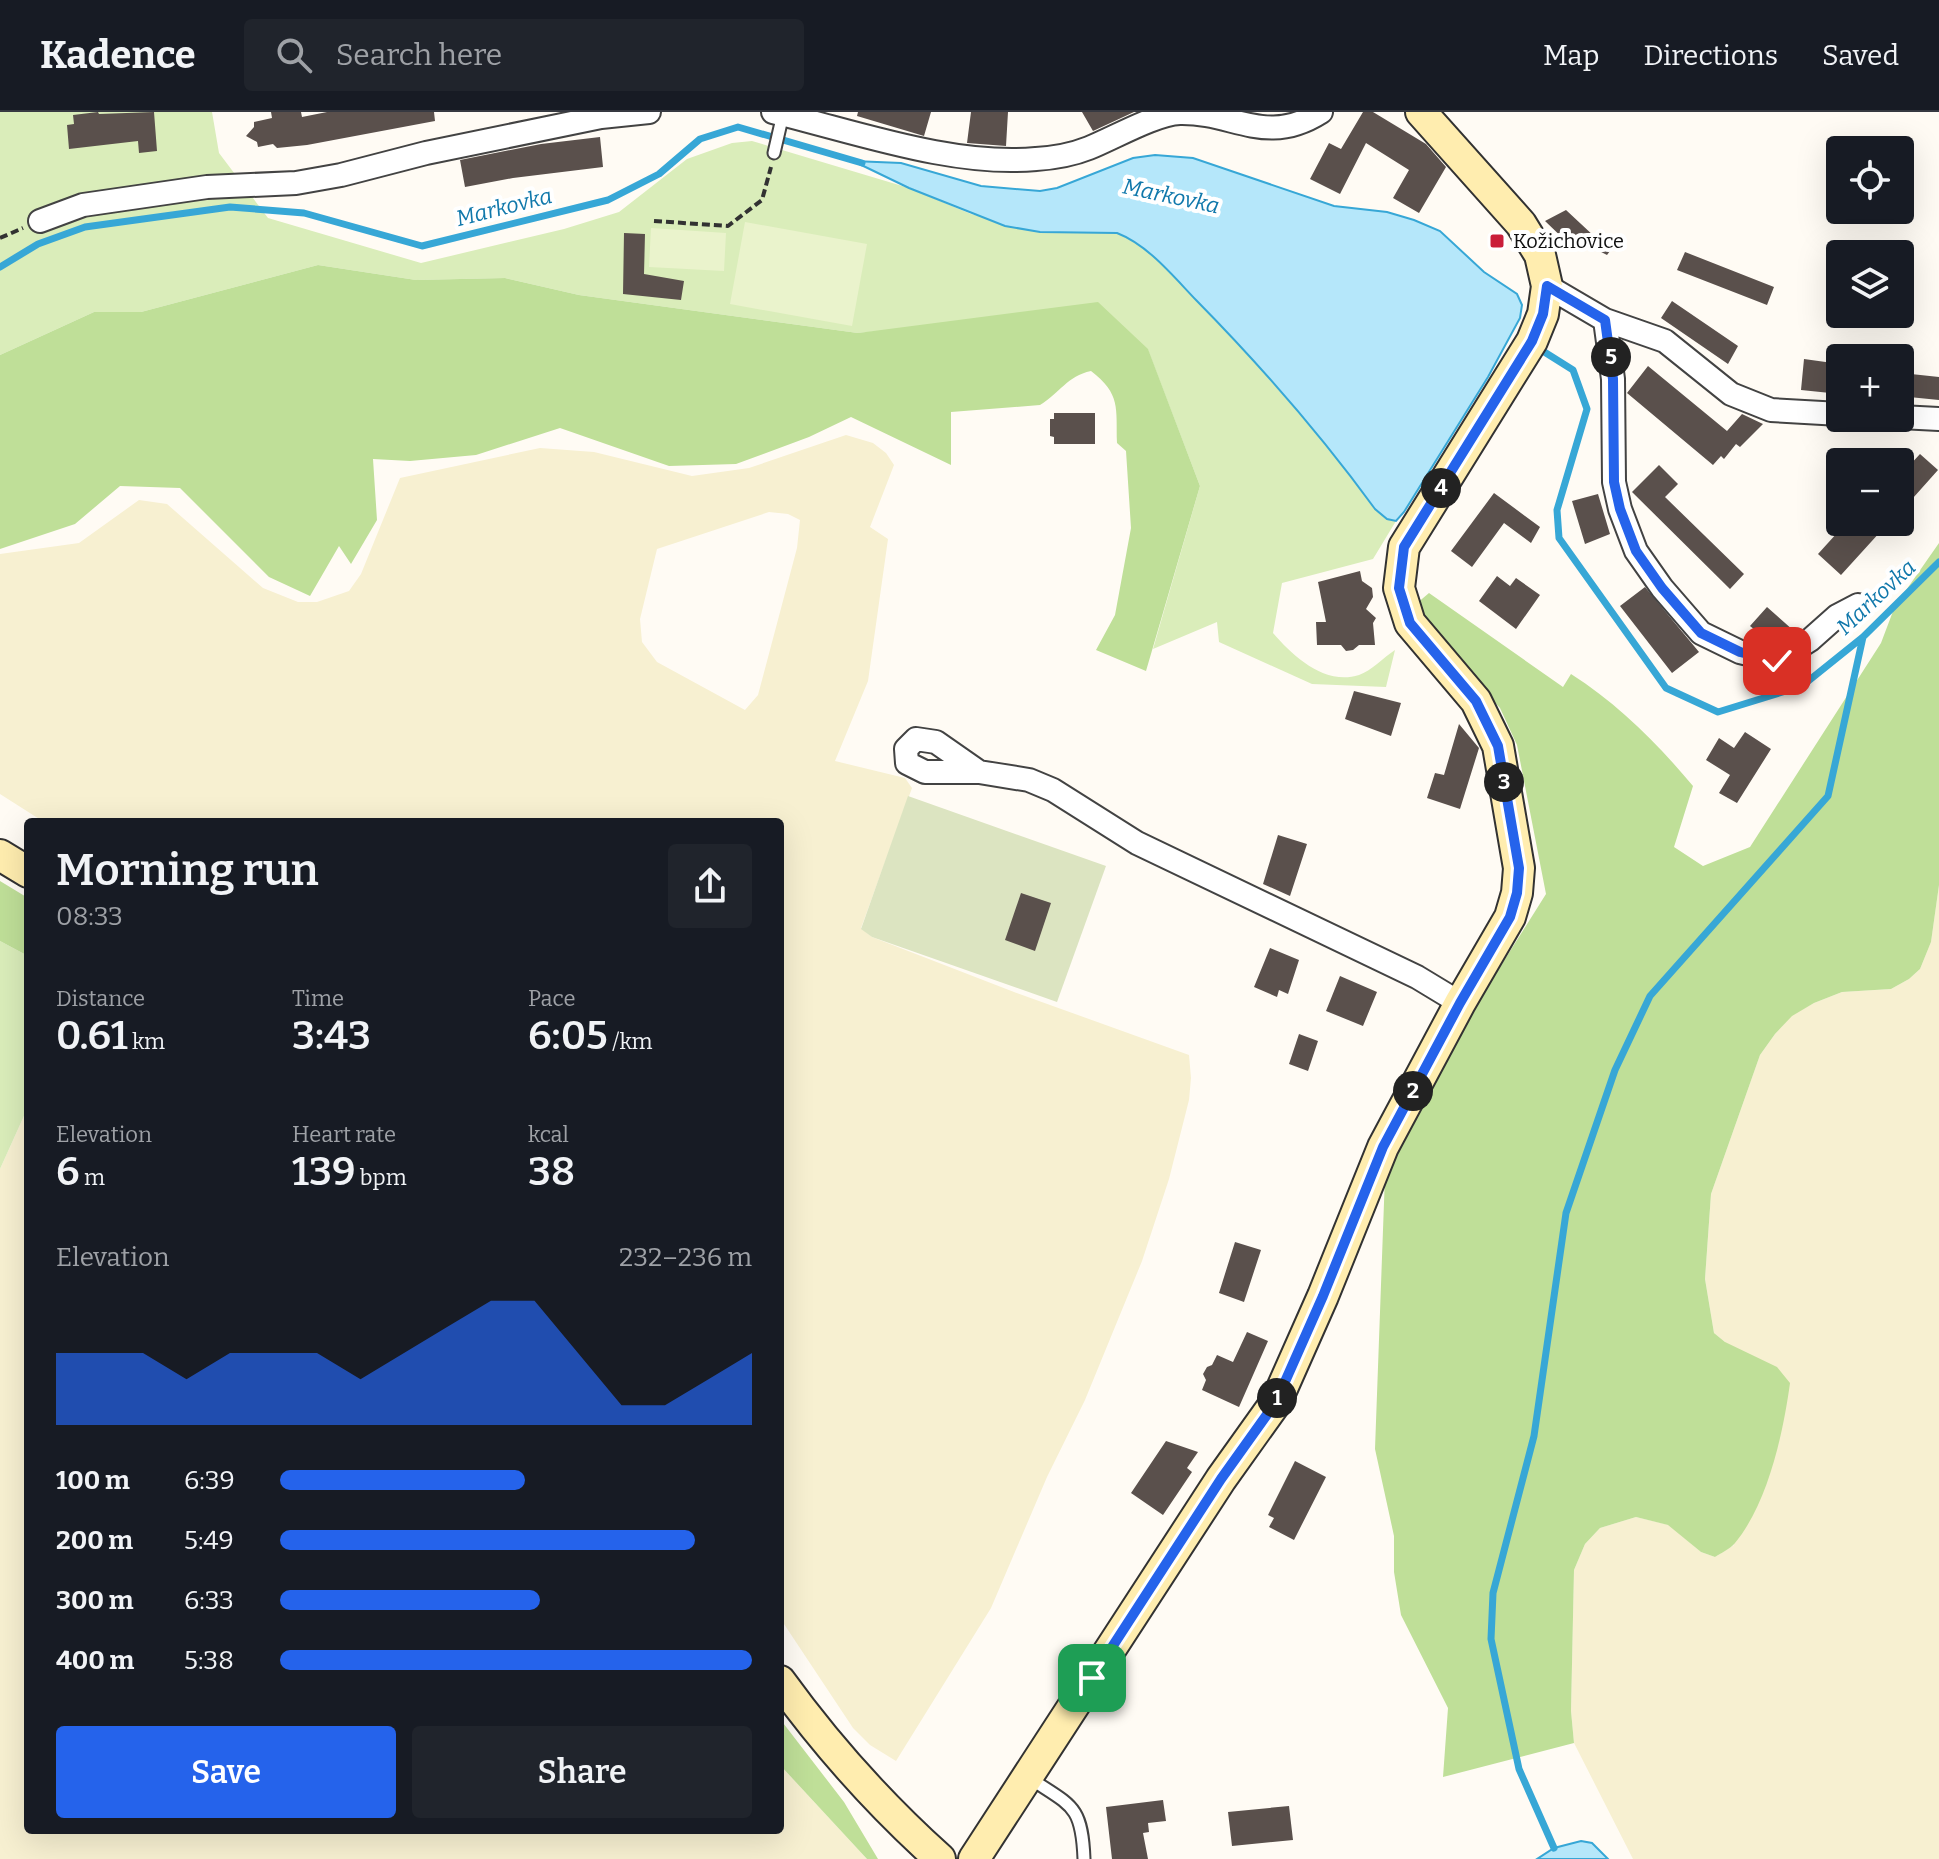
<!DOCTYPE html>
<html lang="en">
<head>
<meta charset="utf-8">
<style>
	body { margin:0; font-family:Bitter,serif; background:#20242c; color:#f1f3f6; height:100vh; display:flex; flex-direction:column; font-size:30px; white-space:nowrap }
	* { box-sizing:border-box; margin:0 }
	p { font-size:26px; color:#9ea1a6 }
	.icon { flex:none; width:44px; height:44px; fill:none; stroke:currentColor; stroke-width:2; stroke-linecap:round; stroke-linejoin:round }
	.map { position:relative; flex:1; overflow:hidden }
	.side { position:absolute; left:24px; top:706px; width:760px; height:1016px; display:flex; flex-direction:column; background:#171b24; border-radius:8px; box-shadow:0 8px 32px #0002 }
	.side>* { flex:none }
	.tools { position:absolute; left:1826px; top:24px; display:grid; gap:16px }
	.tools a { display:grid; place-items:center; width:88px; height:88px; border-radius:8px; background:#171b24; box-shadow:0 8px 32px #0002; font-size:40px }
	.pin { position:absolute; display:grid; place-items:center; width:68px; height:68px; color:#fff; margin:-34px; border-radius:16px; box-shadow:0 4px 12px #0006 }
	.km { position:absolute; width:40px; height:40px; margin:-20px; border-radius:50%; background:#222; color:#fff; font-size:22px; line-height:40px; text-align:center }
	.round { display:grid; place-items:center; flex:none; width:84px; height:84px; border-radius:8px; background:#20242c }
	.headline { display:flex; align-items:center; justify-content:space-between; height:136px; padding:0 32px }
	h1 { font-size:44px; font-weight:600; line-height:60px }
	.figures { display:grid; grid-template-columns:repeat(3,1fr); gap:12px; height:136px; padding:8px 32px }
	.figures div { display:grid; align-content:center }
	.figures b { font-size:40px; font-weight:600 }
	.figures small { font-size:22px; font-weight:400 }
	.figures p { font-size:22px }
	.chart { height:224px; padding:16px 32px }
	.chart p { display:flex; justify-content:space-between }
	.chart svg { width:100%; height:144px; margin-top:8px; fill:#2563eb; opacity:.7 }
	.cta { display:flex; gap:16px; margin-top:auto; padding:16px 32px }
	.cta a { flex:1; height:92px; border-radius:8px; background:#2563eb; color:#fff; font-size:32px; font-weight:600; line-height:92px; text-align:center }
	.cta a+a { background:#20242c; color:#f1f3f6 }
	ul { padding:0 32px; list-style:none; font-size:26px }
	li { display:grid; grid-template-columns:128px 96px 1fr; align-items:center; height:60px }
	li i { height:20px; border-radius:10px; background:#2563eb }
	header { display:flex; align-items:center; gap:48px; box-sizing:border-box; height:112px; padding:0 40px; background:#171b24; border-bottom:2px solid #363941 }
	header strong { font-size:38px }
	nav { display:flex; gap:44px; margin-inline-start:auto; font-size:28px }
	.search { width:560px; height:72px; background:#20242c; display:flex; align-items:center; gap:20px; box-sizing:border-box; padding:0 28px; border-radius:8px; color:#9ea1a6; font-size:30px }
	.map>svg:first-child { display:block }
	.farmland { fill:#f7f0d1; fill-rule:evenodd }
	.green { fill:#daedba }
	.forest { fill:#bfdf98 }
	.cemetery { fill:#dce4c1 }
	.pitch { fill:#eaf3cc }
	.water { fill:#b5e7fa; stroke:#37a7d6; stroke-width:2 }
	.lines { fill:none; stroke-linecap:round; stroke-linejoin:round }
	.stream { stroke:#37a7d6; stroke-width:7 }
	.building { fill:#5a504c }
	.lane-casing { stroke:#434343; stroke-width:15 }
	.street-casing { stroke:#434343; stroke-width:26 }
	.secondary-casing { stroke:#323232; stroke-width:34 }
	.path { stroke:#323232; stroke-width:4; stroke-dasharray:8 4; stroke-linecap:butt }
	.lane { stroke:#fff; stroke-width:11 }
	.street { stroke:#fff; stroke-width:22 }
	.secondary { stroke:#ffedaf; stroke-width:30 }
	.route-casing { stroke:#fff; stroke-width:16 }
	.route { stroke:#2563eb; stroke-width:10 }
	.poi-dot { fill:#ca1e39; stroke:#fff; stroke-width:3 }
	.labels { text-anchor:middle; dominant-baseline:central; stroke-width:8; stroke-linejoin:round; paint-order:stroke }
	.poi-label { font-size:20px; fill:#101010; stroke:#fff; text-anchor:start }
	.water-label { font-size:22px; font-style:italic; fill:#1078ab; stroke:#fff }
</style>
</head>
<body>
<header>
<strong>Kadence</strong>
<div class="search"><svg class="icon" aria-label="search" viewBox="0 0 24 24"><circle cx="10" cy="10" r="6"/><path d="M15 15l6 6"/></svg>Search here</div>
<nav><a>Map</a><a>Directions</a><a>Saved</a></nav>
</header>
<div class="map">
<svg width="1939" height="1747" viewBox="0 0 1939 1747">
	<rect width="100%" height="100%" fill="#fffbf4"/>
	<!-- farmland -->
	<path class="farmland" d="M846,323L873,331L886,341L894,353L870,415L888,427L868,569L835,649L905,666L912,676L861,816L872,825L1014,880L1189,943L1191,966L1189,988L1169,1067L1142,1149L1085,1288L1047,1365L991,1496L896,1649L870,1633L853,1616L780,1506V710H44L0,682V442L79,431L139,388L167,392L263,476L298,490H317L349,479L361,462L400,366L540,336L594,340L692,364L749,356ZM769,400L788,402L800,408L797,436L758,583L745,598L657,550L642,530L640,507L657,437Z
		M1939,773V1747H1633L1574,1631L1571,1599L1574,1458L1585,1432L1600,1416L1636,1405L1669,1413L1701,1440L1715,1445L1734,1433L1725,1230L1714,1221L1705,1167L1711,1082L1760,943L1775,922L1792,903L1814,891L1842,880L1891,877L1909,867L1920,857L1931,830Z
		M28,995V1718H780V1653L867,1747H0V1057Z"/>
	<!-- green -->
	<path class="green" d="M0,0H212L219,41L268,106L421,151L564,117L619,100L687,47L732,31L752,29L909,76L971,102L1040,120L1117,121C1148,133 1173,164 1196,188C1261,254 1321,323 1375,397L1387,407L1396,409L1373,447L1282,471L1273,521C1293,544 1325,574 1359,563C1371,559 1384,545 1395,538L1386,575L1312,572L1219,530L1217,510L1153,537L1200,374L1148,238L881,219L858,221L579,183L505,166L416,168L318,153L141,200H94L0,243Z
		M0,829L28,844V995L0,1057Z"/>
	<!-- forest -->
	<path class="forest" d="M318,153L416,168L505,166L579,183L858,221L1098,190L1148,237L1200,374L1146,559L1096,538L1115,503L1131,416L1126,339L1117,331C1116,296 1121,282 1091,259C1067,264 1060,281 1040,293L951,300V353L851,305L809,325L736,352L669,354L560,316L476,343L410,349L373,347L377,408L351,452L339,434L310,484L269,465L180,376L120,374L75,412L0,437V243L94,200H141Z
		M1939,431V773L1931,830L1920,857L1909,867L1891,877L1842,880L1814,891L1792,904L1775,922L1760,943L1711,1082L1705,1167L1714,1221L1725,1230L1777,1255L1790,1271C1783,1322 1768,1391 1735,1431C1730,1437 1721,1441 1715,1445L1701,1440L1668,1413L1636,1405L1600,1416L1585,1432L1574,1458L1571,1599L1574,1631L1443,1665L1448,1596L1401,1503L1394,1460V1424L1375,1337L1386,1036L1546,782L1517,633L1500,596L1409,498L1429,481L1563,575L1571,562C1618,592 1657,631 1693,674L1674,735L1703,754L1750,735L1881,531L1895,494Z
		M0,769L28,786V844L0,829Z
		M780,1607L844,1690L878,1747H867L780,1653Z"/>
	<!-- cemetery -->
	<path class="cemetery" d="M908,684L1106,754L1057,890L872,825L861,817Z"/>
	<!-- pitch -->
	<path class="pitch" d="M745,110L867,132L852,214L730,192Z
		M651,116L726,121L724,159L649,155Z"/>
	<!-- water -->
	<path class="water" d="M1155,43L1193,46L1334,94L1387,100L1414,108L1440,119L1484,160L1517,182L1522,193L1520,206L1488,265L1404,400L1396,409L1387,407L1375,397C1321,323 1261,254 1196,188C1173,164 1148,133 1117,121L1040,120L1005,114L909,76L853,49L901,51L981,74L1040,79L1057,76L1133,46Z
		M1581,1729L1592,1731L1608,1747H1537L1554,1736Z"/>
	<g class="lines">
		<!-- stream -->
		<path class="stream" d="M0,155L38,132L85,115L230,95L304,101L422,134L608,88L659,62L700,27L738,15L862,51
			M1538,236L1573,258L1587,297L1557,398L1559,426L1666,576L1718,600L1802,574L1863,525L1939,450
			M1554,1736L1519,1657L1491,1527L1493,1481L1534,1324L1566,1101L1615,958L1650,884L1828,684L1863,525"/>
	</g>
	<!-- building -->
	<path class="building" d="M98,0L99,2L154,0L157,39L139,41L138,29L69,37L67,13L74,12L73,3Z
		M271,0H301L302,5L327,0H434L435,9L307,33L277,36L273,32L258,35L257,30L246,24L254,15V10L272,6Z
		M858,0H931L924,24L857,4Z
		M971,0H1008L1006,34L967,31Z
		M1082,0H1134L1093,19Z
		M1363,0H1373L1426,32L1446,55L1419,101L1393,86L1409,58L1366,31L1340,82L1310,67L1329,31L1341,37Z
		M600,25L603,55L513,66L465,75L460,48L541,32Z
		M1566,98L1610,139L1607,143L1576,127L1570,133L1545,109Z
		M624,121L645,122L644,162L684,169L681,188L623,182Z
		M1685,140L1774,175L1767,193L1677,158Z
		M1672,189L1738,234L1728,252L1661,206Z
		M1804,247L1840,252V282L1801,278Z
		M1648,254L1727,319L1742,302L1763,312L1740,335L1736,332L1724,347L1721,344L1713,353L1627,281Z
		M1911,262L1939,265V288L1909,285Z
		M1054,301H1095V332H1054V325L1050,324V307H1054Z
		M1920,342L1938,358L1913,386L1900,375V348L1908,355Z
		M1659,353L1678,372L1665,385L1744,462L1730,477L1632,380Z
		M1494,381L1540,415L1531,431L1504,411L1472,455L1451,439Z
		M1598,382L1610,422L1585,432L1572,389Z
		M1847,410H1872L1881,419L1841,463L1818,442Z
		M1360,459L1362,469L1372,476L1373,485L1366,497L1376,506L1373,511L1375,533H1359L1353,538L1346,539L1341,533H1317L1316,510H1326L1318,470Z
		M1497,464L1510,474L1516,466L1540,483L1516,517L1479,489Z
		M1645,475L1699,540L1672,561L1620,494Z
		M1767,495L1794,519L1775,534L1750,514Z
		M1354,579L1401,591L1391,624L1345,607Z
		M1459,612L1479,636L1460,697L1427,686L1435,661L1444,663Z
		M1745,620L1771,637L1737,691L1719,681L1730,663L1706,648L1719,626L1734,636Z
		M1278,723L1307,732L1290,784L1263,772Z
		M1021,781L1051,791L1035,839L1005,828Z
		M1270,836L1299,848L1288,882L1279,878L1277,885L1254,875Z
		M1340,864L1377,880L1363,914L1326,899Z
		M1299,922L1318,929L1308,959L1289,952Z
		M1235,1130L1261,1138L1244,1190L1219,1181Z
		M1247,1220L1268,1229L1239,1295L1202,1278L1206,1268L1203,1262L1207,1255L1212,1253L1217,1243L1233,1250Z
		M1166,1329L1198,1340L1187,1356L1192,1360L1163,1403L1131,1381Z
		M1295,1349L1326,1365L1294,1428L1269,1415L1274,1406L1268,1403Z
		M1163,1688L1166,1709L1148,1711L1149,1720L1143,1721L1148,1747H1112L1106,1695Z
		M1289,1694L1293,1728L1232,1734L1228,1700Z"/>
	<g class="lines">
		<defs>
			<path id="lane" d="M774,41L783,2
				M1028,1665C1071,1694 1082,1692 1084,1747"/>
			<path id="street" d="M773,0C853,19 953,55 1036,47C1052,46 1074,42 1089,36C1114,26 1155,2 1180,1C1234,0 1266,35 1321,0
				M40,109L83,93L207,75L296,71L341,63L426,41L601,5L649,0
				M1547,174L1605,208L1665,229L1731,282L1771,298L1840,302
				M1605,208L1613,267L1614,370L1620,397L1636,439L1662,476L1701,521L1740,540L1777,549L1810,528L1837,504L1858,493
				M1900,305L1939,307
				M979,660L936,630L916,627L906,637L907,651L925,660H979L1029,668L1053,678L1137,731L1417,865L1460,891"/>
			<path id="secondary" d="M0,743L28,760
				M780,1569C827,1634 880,1693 940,1747
				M974,1747L1221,1367L1276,1290L1323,1184L1383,1035L1460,891L1510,805L1517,781L1519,756L1498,634L1476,589L1410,511L1399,476L1404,435L1532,229L1543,202L1547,174L1540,143L1521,112L1421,0"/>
		</defs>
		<!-- lane casing -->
		<use href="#lane" class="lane-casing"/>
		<!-- street casing -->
		<use href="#street" class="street-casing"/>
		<!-- secondary casing -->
		<use href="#secondary" class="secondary-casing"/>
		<!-- path -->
		<path class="path" d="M654,109L728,114L762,88L771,55
			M0,126L23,116"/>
		<!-- lane -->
		<use href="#lane" class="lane"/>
		<!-- street -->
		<use href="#street" class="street"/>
		<!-- secondary -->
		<use href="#secondary" class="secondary"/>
	</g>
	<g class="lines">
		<defs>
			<path id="route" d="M1092,1566L1221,1367L1276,1290L1323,1184L1383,1035L1460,891L1510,805L1517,781L1519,756L1498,634L1476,589L1410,511L1399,476L1404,435L1532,229L1543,202L1547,174L1605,208L1613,267L1614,370L1620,397L1636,439L1662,476L1701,521L1740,540L1777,549"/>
		</defs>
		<!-- route casing -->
		<use href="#route" class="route-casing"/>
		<!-- route -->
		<use href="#route" class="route"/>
	</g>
	<!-- markers -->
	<rect class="poi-dot" x="1489" y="121" width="16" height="16" rx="4"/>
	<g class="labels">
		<!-- poi labels -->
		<g class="poi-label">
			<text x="1513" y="129">Kožichovice</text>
		</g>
		<!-- water labels -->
		<g class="water-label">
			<text transform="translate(1171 84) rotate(12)">Markovka</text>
			<text transform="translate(504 95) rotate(-14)">Markovka</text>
			<text transform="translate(1876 485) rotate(-43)">Markovka</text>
		</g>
	</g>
</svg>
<div class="tools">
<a><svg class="icon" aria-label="locate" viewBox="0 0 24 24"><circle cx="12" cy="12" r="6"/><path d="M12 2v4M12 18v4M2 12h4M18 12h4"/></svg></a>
<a><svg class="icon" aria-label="layers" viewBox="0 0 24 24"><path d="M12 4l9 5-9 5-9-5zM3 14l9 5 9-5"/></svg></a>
<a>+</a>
<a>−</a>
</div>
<div class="pin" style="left:1092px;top:1566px;background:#1e9e55"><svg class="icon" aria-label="arrive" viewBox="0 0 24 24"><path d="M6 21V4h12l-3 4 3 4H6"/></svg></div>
<div class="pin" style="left:1777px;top:549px;background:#d93025"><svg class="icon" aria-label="check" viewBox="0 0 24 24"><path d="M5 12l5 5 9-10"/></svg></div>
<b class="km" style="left:1277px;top:1286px">1</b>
<b class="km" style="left:1413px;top:979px">2</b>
<b class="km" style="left:1504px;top:670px">3</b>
<b class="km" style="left:1441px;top:376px">4</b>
<b class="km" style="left:1611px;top:245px">5</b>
<section class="side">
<div class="headline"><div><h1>Morning run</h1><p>08:33</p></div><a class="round"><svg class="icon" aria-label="share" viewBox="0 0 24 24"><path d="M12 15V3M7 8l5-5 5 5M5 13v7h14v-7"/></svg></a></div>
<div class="figures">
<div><p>Distance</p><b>0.61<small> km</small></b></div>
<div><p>Time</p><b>3:43</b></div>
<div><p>Pace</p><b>6:05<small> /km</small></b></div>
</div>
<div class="figures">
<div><p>Elevation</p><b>6<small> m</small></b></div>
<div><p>Heart rate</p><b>139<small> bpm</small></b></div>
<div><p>kcal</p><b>38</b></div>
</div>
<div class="chart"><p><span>Elevation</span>232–236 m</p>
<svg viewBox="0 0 160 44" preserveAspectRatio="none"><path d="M0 44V22L10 22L20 22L30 30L40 22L50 22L60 22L70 30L80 22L90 14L100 6L110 6L120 22L130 38L140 38L150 30L160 22V44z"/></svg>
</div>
<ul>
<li><b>100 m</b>6:39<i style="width:52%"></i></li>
<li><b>200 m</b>5:49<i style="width:88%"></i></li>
<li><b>300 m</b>6:33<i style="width:55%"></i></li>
<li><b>400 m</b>5:38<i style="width:100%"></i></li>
</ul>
<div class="cta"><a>Save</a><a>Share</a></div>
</section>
</div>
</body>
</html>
